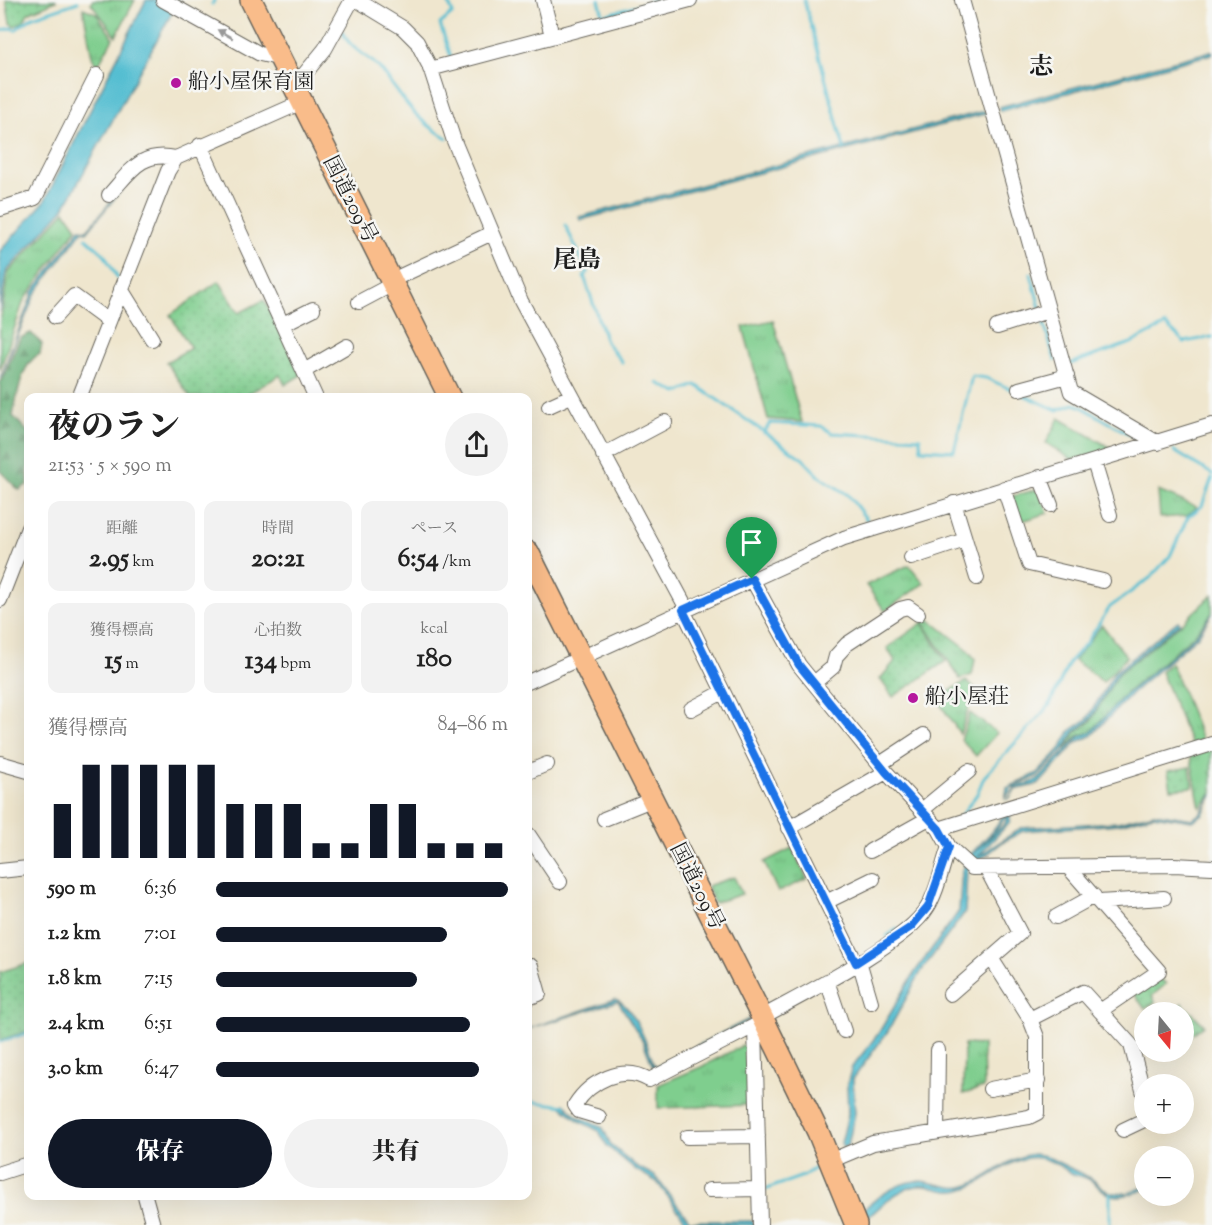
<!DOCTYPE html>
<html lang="ja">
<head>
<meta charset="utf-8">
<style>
	body { margin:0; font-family:"Sorts Mill Goudy","Noto Serif JP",serif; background:#f2f2f2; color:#222; height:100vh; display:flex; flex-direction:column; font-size:22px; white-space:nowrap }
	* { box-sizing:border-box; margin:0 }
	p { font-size:20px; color:#767676 }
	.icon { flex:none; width:33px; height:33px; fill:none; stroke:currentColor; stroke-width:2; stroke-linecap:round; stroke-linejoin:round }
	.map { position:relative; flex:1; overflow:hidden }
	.drawer { position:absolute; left:24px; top:393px; width:508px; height:807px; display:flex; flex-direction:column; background:#fff; border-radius:12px; box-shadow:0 6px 24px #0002 }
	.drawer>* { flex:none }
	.needle { width:39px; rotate:162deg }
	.tools { position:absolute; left:1134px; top:1002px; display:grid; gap:12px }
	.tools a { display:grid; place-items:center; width:60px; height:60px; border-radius:50%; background:#fff; box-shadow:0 6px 24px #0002; font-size:30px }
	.pin { position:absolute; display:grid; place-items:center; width:51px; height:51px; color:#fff; margin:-62px -26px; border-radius:50% 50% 50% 0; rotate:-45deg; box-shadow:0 0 6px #0007 }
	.pin .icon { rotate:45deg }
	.round { display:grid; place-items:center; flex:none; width:63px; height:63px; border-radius:32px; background:#f2f2f2 }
	.head { display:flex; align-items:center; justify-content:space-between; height:102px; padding:0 24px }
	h1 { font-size:33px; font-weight:800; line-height:45px }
	.figures { display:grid; grid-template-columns:repeat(3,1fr); gap:9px; height:102px; padding:6px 24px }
	.figures div { display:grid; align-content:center; border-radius:12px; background:#f2f2f2; text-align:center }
	.figures b { font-size:26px; font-weight:800 }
	.figures small { font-size:16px; font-weight:400 }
	.figures p { font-size:16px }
	.chart { height:168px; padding:12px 24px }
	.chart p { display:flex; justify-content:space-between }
	.chart svg { width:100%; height:108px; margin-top:6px; stroke:#111827; stroke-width:6 }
	.cta { display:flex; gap:12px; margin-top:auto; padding:12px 24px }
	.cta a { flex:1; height:69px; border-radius:36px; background:#111827; color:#fff; font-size:24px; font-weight:800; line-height:69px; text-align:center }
	.cta a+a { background:#f2f2f2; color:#222 }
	ul { padding:0 24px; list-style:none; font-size:20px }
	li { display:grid; grid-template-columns:96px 72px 1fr; align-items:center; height:45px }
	li i { height:15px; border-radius:8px; background:#111827 }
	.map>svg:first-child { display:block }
	.grass { fill:url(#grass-tufts); stroke:#4e7555; stroke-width:1.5 }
	.forest { fill:url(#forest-firs); stroke:#42664a; stroke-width:1.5 }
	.garden { fill:url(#garden-dots); stroke:#4e7555; stroke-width:1.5 }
	.water { fill:#54bed1; stroke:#386d76; stroke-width:1.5 }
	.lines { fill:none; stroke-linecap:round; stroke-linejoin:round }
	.stream { stroke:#54bed1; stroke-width:3 }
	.minor-casing { stroke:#66635a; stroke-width:16 }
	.highway-casing { stroke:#66635a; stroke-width:24 }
	.minor { stroke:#fff; stroke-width:14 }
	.highway { stroke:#f9bc8a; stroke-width:21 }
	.oneway { fill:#999 }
	.route-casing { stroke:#fff; stroke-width:12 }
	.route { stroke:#1a73e8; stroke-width:8 }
	.poi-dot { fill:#b5179e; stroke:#f6f6f2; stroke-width:2 }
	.labels { text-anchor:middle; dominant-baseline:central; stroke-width:5; stroke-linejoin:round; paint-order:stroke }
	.poi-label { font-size:21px; fill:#1c1c1c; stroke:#f6f6f2; text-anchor:start }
	.street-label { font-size:21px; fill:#1c1c1c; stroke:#f6f6f2 }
	.quarter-label { font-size:24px; font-weight:bold; fill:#1c1c1c; stroke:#f6f6f2 }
</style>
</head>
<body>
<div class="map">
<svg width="1212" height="1225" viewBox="0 0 1212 1225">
	<defs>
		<pattern id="grass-tufts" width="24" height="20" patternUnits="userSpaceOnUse" patternTransform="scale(1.5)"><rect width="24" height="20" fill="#7fce8e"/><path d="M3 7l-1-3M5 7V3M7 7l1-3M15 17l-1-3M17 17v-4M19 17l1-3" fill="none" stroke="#6db07a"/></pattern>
		<pattern id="forest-firs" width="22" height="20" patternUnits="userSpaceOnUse" patternTransform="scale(1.5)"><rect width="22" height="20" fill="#67b179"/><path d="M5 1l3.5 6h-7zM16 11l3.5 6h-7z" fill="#548f62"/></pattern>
		<pattern id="garden-dots" width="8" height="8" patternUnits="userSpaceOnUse" patternTransform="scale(1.5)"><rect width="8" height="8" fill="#7fce8e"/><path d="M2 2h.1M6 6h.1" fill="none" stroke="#6db07a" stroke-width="1.8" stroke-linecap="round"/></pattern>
	</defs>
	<rect width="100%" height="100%" fill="#f6f6f2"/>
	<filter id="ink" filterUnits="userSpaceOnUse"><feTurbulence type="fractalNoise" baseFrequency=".0167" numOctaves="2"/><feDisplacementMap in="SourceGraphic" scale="12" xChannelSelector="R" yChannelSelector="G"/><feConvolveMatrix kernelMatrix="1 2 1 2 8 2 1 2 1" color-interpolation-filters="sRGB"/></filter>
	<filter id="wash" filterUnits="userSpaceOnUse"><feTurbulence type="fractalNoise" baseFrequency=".008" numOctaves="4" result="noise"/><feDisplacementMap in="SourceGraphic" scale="24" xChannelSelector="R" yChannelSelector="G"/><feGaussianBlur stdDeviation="1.35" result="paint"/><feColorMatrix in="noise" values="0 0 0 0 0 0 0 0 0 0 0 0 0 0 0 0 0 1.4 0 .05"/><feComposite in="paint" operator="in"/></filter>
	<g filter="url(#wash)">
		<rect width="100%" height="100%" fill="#efe6ce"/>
		<!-- grass -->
		<path class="grass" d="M93,0H135L116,36L91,3Z
			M83,8L96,13L113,38L97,67L92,57Z
			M65,211L77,228L24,300L0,370V324L8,273Z
			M773,320L802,422L768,419L743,327Z
			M1059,418L1113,449L1072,460L1046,443Z
			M1038,489L1048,513L1019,522L1010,497Z
			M1158,491L1197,507L1187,516L1160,518Z
			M909,565L924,583L885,611L866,585Z
			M1212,595V613L1194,635L1125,694L1091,732L1078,736L1065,749L1075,733L1091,721L1118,674L1181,624Z
			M925,616L966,648L975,659L972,675L960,679L922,620Z
			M1102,625L1127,657L1103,682L1074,660Z
			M1171,663L1202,740L1191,744L1161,672Z
			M966,681L975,689L960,734L937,699Z
			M970,713L997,733L976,756L961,740Z
			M1211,748L1212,793L1200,808L1190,754Z
			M792,848L807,879L778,892L764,862Z
			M734,877L742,894L714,903L707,886Z
			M751,1041L753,1105L658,1108V1085L701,1067Z
			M964,1044L983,1045L984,1088L963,1094Z"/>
		<!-- forest -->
		<path class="forest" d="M31,333L42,344L40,354C21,362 17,398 13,416L28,432V484L19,490L0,471V384L20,338Z"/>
		<!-- garden -->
		<path class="garden" d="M6,0H56V1L28,13L23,23L14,26L10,23Z
			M219,281L239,313L264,300L301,375L285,385L280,375L243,397H190L166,362L191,348L170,315Z
			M922,623L946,661L893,697L880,679L895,661L887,648Z
			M1190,767L1193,787L1171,789L1168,771Z
			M28,963V1031L0,1040V972Z
			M1161,979L1166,984L1152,996L1155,1002L1145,1009L1133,992Z
			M1182,1003L1204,1025L1184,1041V1012H1180L1178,1007Z"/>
		<!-- water -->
		<path class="water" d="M146,0H179L64,208L6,272L0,312V251L44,202Z
			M1212,51V54L1000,111L999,107Z
			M984,111L988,113L580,220L579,217Z
			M141,166L87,232L82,231L35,294L0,379L33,292L80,229L87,230Z
			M1212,614L1198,636L1133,692L1091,736L1077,742L1039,784L1015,790L1008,800L1015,788L1038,780L1079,737L1091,732L1124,696L1195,636Z
			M1178,621L1180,623L1118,673L1090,720L1074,732L1064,749L1038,776L1011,788L1005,800L1007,788L1038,773L1061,748L1070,731L1087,719L1115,672Z
			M1212,795L1203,814L1193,821L1153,815L1119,824L1023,831L1003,842L967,870L965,912L922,970L888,1031L853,1079L855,1113L848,1145L843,1148L841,1143L848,1115L847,1084L852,1067L878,1034L915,972L959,911L962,870L972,853L996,827L1004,813L1007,814L998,828L974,854L1005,824L1008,813H1010V822L977,857L1021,828L1118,822L1154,813L1192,819L1201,813Z
			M615,999C633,1004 649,1048 654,1065L658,1066L749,1019L751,1020L660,1068L653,1067L643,1041L618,1001L528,1029Z
			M564,1104L577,1116L603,1128L611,1145L636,1166L655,1176L690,1221H753L755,1225L687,1223L657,1182L636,1170L607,1146L599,1131L578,1120L561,1106Z
			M1034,1154L1046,1156L1092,1179L1110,1193H1128L1144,1187V1190C1135,1193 1119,1199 1109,1194C1102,1191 1097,1184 1090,1180C1085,1177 1079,1176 1073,1174C1062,1168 1053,1160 1040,1158C1015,1153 992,1179 970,1187C941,1199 934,1181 912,1187C891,1193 876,1211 860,1225H845C864,1209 890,1183 916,1181C932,1180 947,1190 962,1187C989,1181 1007,1156 1034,1154Z"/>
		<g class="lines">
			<!-- stream -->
			<path class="stream" d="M447,0L453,13L440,24L451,57
				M599,0L603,15
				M804,0L844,148
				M212,4L215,0
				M555,29L658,0
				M0,31L11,28L15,30L33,17L78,2
				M343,32C349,50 371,56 382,71C405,101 413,118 447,138
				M529,36L546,31
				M565,225L588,272L584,276L606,342L622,362
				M86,238L104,254L118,279
				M1031,274L1040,308
				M1042,317L1055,360
				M1070,364L1131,343L1166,325L1184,342L1212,337
				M658,383L677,393L696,385L803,459L819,476L848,495L867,520
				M1021,394L1057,410L1074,404L1080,406L1136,438
				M764,433L770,423L821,426L832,433L920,438L921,449L954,451L972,376L986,378L1015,391
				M1174,451L1212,474
				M961,816L977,794L984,777L1049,706L1070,661L1087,642L1110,607L1150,578L1170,556L1188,517L1202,506L1212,478
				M919,908L941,849
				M887,936L897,929
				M0,1042L28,1033
				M528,1101L565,1106
				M764,1190L803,1176L822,1163
				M1110,1194V1225"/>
		</g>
	</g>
	<g filter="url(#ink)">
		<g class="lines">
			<defs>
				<path id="minor" d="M163,0L260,54L278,58
					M357,0L403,28L417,42L430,67L454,141L521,301L687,609
					M543,0L552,36
					M962,0L1071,392L1158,443
					M430,69L690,0
					M293,88L325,49L352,0
					M200,145L316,398
					M109,195C130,172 141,150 176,158
					M0,209L35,198L97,75
					M390,281L492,233
					M121,289L152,339
					M359,302L391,285
					M55,317L74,296L108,321
					M283,324L313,309
					M997,327L1048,311
					M304,371L347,346
					M1019,389L1067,376
					M79,398L168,171L176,158L300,103
					M549,406L571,396
					M603,455L665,422
					M1094,462L1110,515
					M1040,477L1051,505
					M1004,488L1029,564L1103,581
					M954,503L977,578
					M911,558L965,540
					M752,579L799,665L886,772L939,829L949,847L972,868L1174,865L1212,867
					M0,600L28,528
					M683,610L856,963
					M528,682L844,538L1212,425
					M814,683L833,667L836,656L847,644L900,609L908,607L918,614
					M691,709L723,692
					M0,763L28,771
					M880,764L924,735
					M528,772L547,764
					M922,810L969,771
					M604,819L651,800
					M789,828L886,772
					M939,829L1212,744
					M528,834L560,882
					M870,851L929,818
					M1068,867L1159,971L1100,1011
					M0,871L28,868
					M826,902L873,879
					M1099,902L1164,898
					M1056,917L1094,896
					M859,961L871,1002
					M528,967L531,966L539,994L528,998
					M827,981L844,1031
					M950,994L1020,933L986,868
					M762,1017C802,995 906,943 927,908C938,891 942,866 949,847
					M1030,1019L1083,992L1131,1045L1144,1094
					M755,1026L760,1225
					M990,1089L1038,1080
					M599,1117L579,1111L575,1105C590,1081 623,1064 649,1080L764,1021
					M1123,1130L1144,1120
					M937,1132L938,1050
					M687,1137L758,1136
					M830,1161L873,1143L1029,1117L1037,1113V1037L1030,1019L991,958
					M0,1173L28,1164
					M709,1190L759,1189
					M145,1196L153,1225"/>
				<path id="highway" d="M251,0L450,398
					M528,552L762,1017L818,1132L856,1225"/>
			</defs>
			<!-- minor casing -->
			<use href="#minor" class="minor-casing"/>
			<!-- highway casing -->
			<use href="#highway" class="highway-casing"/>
			<!-- minor -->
			<use href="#minor" class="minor"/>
			<!-- highway -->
			<use href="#highway" class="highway"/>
		</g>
		<!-- one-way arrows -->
		<defs><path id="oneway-solid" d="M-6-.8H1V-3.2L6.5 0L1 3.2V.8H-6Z" transform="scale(1.5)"/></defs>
		<use class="oneway" href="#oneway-solid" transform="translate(225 34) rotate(-150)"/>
	</g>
	<g class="lines" filter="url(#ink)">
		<defs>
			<path id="route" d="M752,579L799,665L886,772L939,829L949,847L928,907L911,927L856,963L683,610Z"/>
		</defs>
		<!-- route casing -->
		<use href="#route" class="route-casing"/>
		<!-- route -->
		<use href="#route" class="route"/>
	</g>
	<!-- markers -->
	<g class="poi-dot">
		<circle cx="176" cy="83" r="6"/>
		<circle cx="913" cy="698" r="6"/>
	</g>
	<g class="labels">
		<!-- poi labels -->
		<g class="poi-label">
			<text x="188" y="83">船小屋保育園</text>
			<text x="925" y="698">船小屋荘</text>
		</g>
		<!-- street labels -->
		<g class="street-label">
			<text transform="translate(349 200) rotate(63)">国道209号</text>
			<text transform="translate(696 887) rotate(63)">国道209号</text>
		</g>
		<!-- quarter labels -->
		<g class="quarter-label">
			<text x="1041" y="68">志</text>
			<text x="577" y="261">尾島</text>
		</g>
	</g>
</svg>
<div class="tools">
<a><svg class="needle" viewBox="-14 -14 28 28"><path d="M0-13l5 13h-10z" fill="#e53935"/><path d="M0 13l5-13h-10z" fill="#767676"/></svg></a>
<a>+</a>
<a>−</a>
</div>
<div class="pin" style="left:752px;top:579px;background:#1e9e55"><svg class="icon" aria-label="arrive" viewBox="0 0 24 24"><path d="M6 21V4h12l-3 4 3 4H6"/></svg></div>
<section class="drawer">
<div class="head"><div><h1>夜のラン</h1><p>21:53 · 5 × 590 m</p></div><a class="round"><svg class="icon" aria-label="share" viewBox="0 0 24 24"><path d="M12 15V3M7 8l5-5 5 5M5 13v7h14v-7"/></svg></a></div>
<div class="figures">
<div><p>距離</p><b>2.95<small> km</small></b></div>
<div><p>時間</p><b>20:21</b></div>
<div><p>ペース</p><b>6:54<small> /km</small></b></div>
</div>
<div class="figures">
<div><p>獲得標高</p><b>15<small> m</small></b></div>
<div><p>心拍数</p><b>134<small> bpm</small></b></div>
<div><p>kcal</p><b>180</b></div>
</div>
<div class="chart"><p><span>獲得標高</span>84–86 m</p>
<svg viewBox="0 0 160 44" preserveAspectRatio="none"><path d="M5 44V22M15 44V6M25 44V6M35 44V6M45 44V6M55 44V6M65 44V22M75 44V22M85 44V22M95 44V38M105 44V38M115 44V22M125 44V22M135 44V38M145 44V38M155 44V38"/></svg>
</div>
<ul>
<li><b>590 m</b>6:36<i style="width:100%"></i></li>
<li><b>1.2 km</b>7:01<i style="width:79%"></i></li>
<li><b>1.8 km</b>7:15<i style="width:69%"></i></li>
<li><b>2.4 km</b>6:51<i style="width:87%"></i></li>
<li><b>3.0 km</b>6:47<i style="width:90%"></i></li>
</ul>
<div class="cta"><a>保存</a><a>共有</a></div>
</section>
</div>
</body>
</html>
